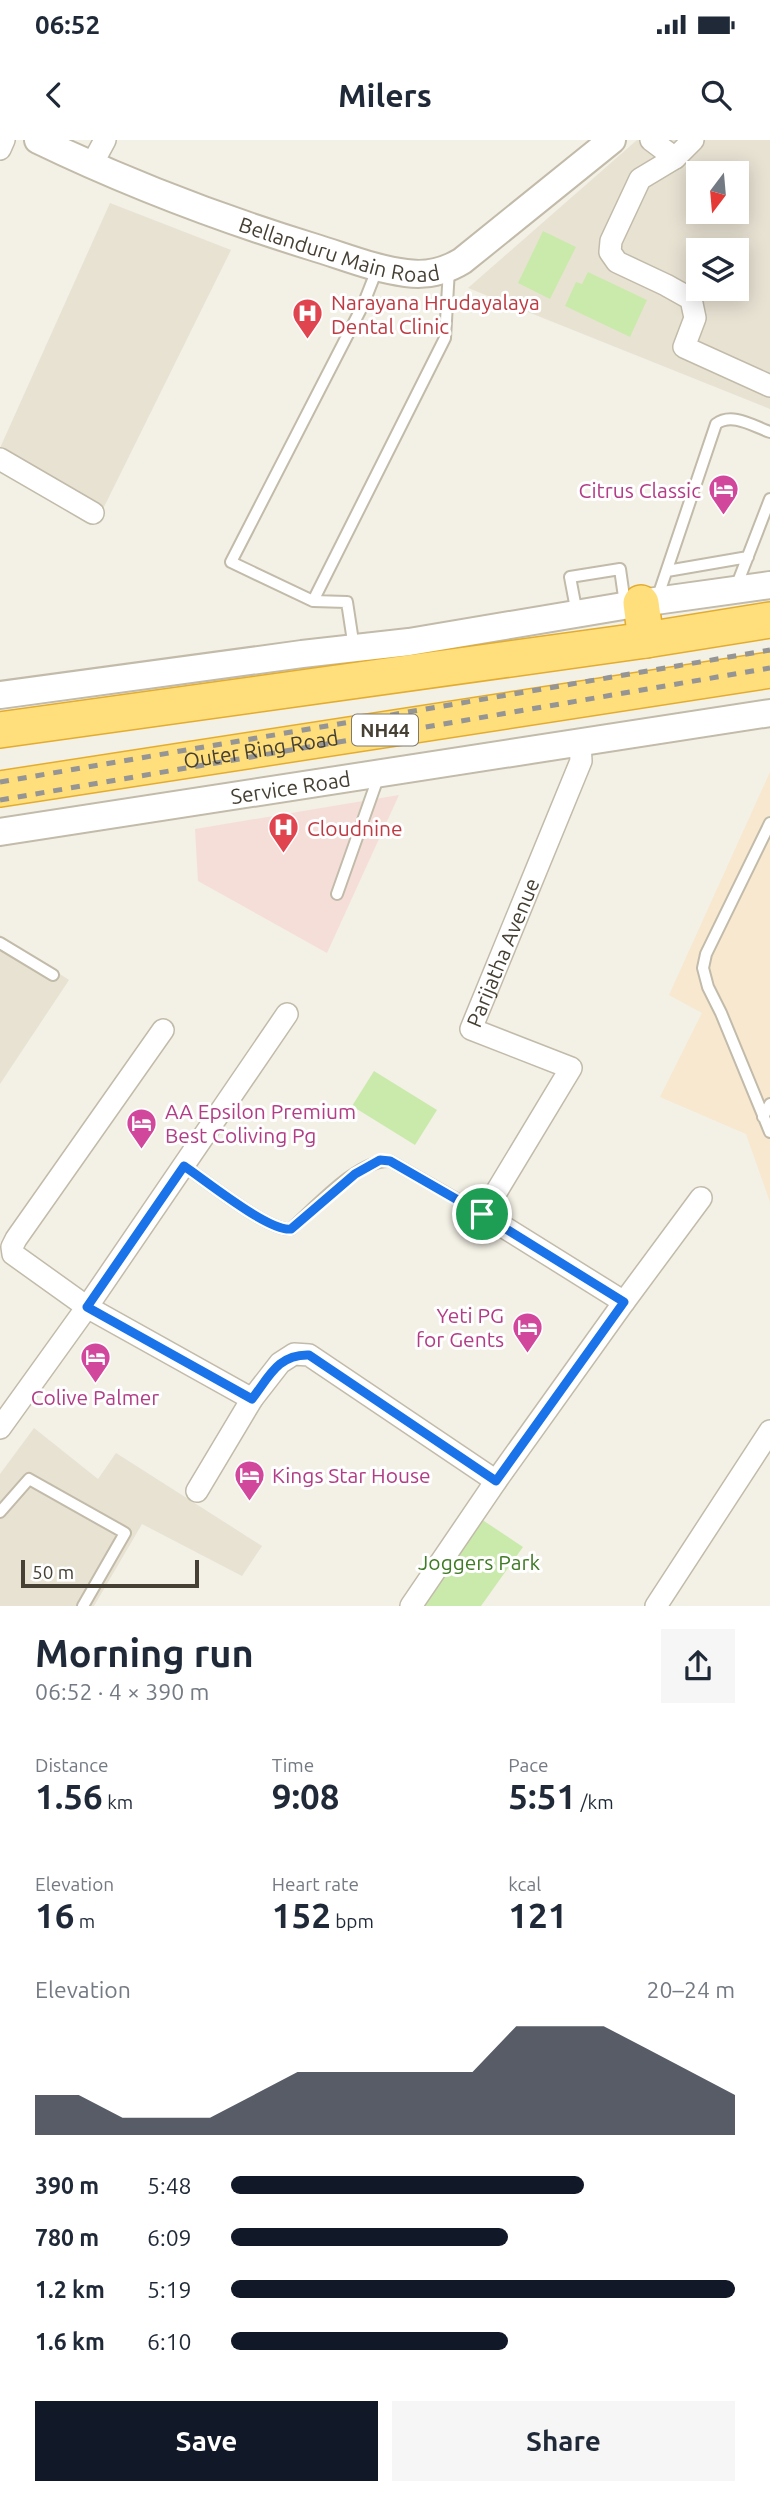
<!DOCTYPE html>
<html lang="en">
<head>
<meta charset="utf-8">
<style>
	body { margin:0; font-family:Ubuntu,sans-serif; background:#f6f6f7; color:#1f2937; height:100vh; display:flex; flex-direction:column; font-size:26px; white-space:nowrap }
	* { box-sizing:border-box; margin:0 }
	p { font-size:23px; color:#747a83 }
	.icon { flex:none; width:38px; height:38px; fill:none; stroke:currentColor; stroke-width:2; stroke-linecap:round; stroke-linejoin:round }
	.map { position:relative; height:1466px; overflow:hidden }
	.details { display:flex; flex-direction:column; background:#fff; flex:1 }
	.details>* { flex:none }
	.needle { width:46px; rotate:196deg }
	.fabs { position:absolute; left:686px; top:21px; display:grid; gap:14px }
	.fabs a { display:grid; place-items:center; width:63px; height:63px; border-radius:0px; background:#fff; box-shadow:0 4px 18px #0003; font-size:35px }
	.scale { position:absolute; left:21px; bottom:18px; width:178px; box-sizing:border-box; padding-left:7px; border:4px solid #464034; border-top:0; font-size:19px; line-height:24px; white-space:nowrap; color:#464034; -webkit-text-stroke:5px #fff; paint-order:stroke }
	.pin { position:absolute; display:grid; place-items:center; width:60px; height:60px; color:#fff; margin:-30px; border:4px solid #fff; border-radius:50%; box-shadow:0 2px 7px #0007 }
	.round { display:grid; place-items:center; flex:none; width:74px; height:74px; border-radius:0px; background:#f6f6f7 }
	.head { display:flex; align-items:center; justify-content:space-between; height:119px; padding:0 35px }
	h1 { font-size:38px; font-weight:700; line-height:52px }
	.metrics { display:grid; grid-template-columns:repeat(3,1fr); gap:10px; height:119px; padding:7px 35px }
	.metrics div { display:grid; align-content:center }
	.metrics b { font-size:35px; font-weight:700 }
	.metrics small { font-size:19px; font-weight:400 }
	.metrics p { font-size:19px }
	.chart { height:196px; padding:14px 35px }
	.chart p { display:flex; justify-content:space-between }
	.chart svg { width:100%; height:126px; margin-top:7px; fill:#111827; opacity:.7 }
	.action { display:flex; gap:14px; margin-top:auto; padding:14px 35px }
	.action a { flex:1; height:80px; border-radius:0px; background:#111827; color:#fff; font-size:28px; font-weight:700; line-height:80px; text-align:center }
	.action a+a { background:#f6f6f7; color:#1f2937 }
	ul { padding:0 35px; list-style:none; font-size:23px }
	li { display:grid; grid-template-columns:112px 84px 1fr; align-items:center; height:52px }
	li i { height:18px; border-radius:9px; background:#111827 }
	.status { display:flex; justify-content:space-between; align-items:center; height:49px; padding:0 35px; background:#fff; direction:ltr }
	.status svg { height:19px; fill:currentColor }
	header { display:flex; justify-content:space-between; align-items:center; height:91px; padding:0 35px; background:#fff; font-size:32px; font-weight:700 }
	.map>svg:first-child { display:block }
	.residential { fill:#e8e2d3; fill-rule:evenodd }
	.commercial { fill:#f7e8cf }
	.medical { fill:#f5ded8 }
	.green { fill:#caeaac }
	.lines { fill:none; stroke-linecap:round; stroke-linejoin:round }
	.service-casing { stroke:#c2bbaa; stroke-width:14 }
	.minor-casing { stroke:#c2bbaa; stroke-width:24 }
	.tertiary-casing { stroke:#c2bbaa; stroke-width:30 }
	.trunk-casing { stroke:#e4ac2f; stroke-width:38 }
	.service { stroke:#fff; stroke-width:10 }
	.minor { stroke:#fff; stroke-width:21 }
	.tertiary { stroke:#fff; stroke-width:26 }
	.trunk { stroke:#ffde7c; stroke-width:35 }
	.rail { stroke:#959595; stroke-width:5; stroke-dasharray:9 9; stroke-linecap:butt }
	.route-casing { stroke:#fff; stroke-width:14 }
	.route { stroke:#1a73e8; stroke-width:9 }
	.labels { text-anchor:middle; dominant-baseline:central; stroke-width:6; stroke-linejoin:round; paint-order:stroke }
	.shield { fill:#fff; stroke:#7e7971; stroke-width:2 }
	.shield-label { font-size:19px; font-weight:bold; fill:#464034 }
	.street-label { font-size:21px; fill:#464034; stroke:#fff }
	.health-label { font-size:21px; fill:#be3a42; stroke:#fff; text-anchor:start }
	.hotel-label { font-size:21px; fill:#b23c85; stroke:#fff; text-anchor:end }
	.park-label { font-size:21px; fill:#407b25; stroke:#fff }
</style>
</head>
<body>
<div class="status"><b>06:52</b><svg viewBox="0 0 49 12"><path d="M0 12V9h3v3zM5 12V6h3v6zM10 12V3h3v9zM15 12V0h3v12zM26 1h20v11H26zM47 4h2v5h-2z"/></svg></div>
<header><svg class="icon" aria-label="back" viewBox="0 0 24 24"><path d="M15 5l-7 7 7 7"/></svg>Milers<svg class="icon" aria-label="search" viewBox="0 0 24 24"><circle cx="10" cy="10" r="6"/><path d="M15 15l6 6"/></svg></header>
<div class="map">
<svg width="770" height="1466" viewBox="0 0 770 1466">
	<rect width="100%" height="100%" fill="#f3f0e5"/>
	<!-- residential -->
	<path class="residential" d="M637,0H770V269L468,148ZM698,33H737V72H698ZM698,110H737V149H698Z
		M110,63L231,110L102,371L0,331V308Z
		M0,795L69,840L0,944Z
		M34,1288L98,1339L116,1313L262,1406L242,1436L142,1384L94,1466H0V1334Z"/>
	<!-- commercial -->
	<path class="commercial" d="M770,632V1062L746,994L660,957L702,873L669,855Z"/>
	<!-- medical -->
	<path class="medical" d="M399,655L327,813L198,741L195,689Z"/>
	<!-- green -->
	<path class="green" d="M543,91L576,107L550,159L518,143Z
		M588,132L647,160L630,197L565,166L576,142L582,144Z
		M374,931L437,970L415,1005L352,966Z
		M478,1377L523,1407L481,1466H418Z"/>
	<g class="lines">
		<defs>
			<path id="service" d="M378,127L363,165L231,422L313,461L445,198L449,129
				M667,431L748,417
				M736,447L770,359
				M657,459L716,284C732,272 753,286 770,292
				M313,461L347,462L354,508
				M577,474L570,437L620,429L625,464
				M770,683L706,814L703,828L708,847L721,873L770,992
				M337,754L379,635
				M0,803L53,835
				M763,977L770,964
				M184,1026C205,1040 269,1092 291,1089C315,1068 358,1019 390,1021L483,1074
				M0,1372L29,1339L125,1393L83,1466"/>
			<g id="minor">
				<path d="M651,0L675,18"/>
				<path d="M693,0L675,18L640,39L611,101L610,112L617,122L666,145L691,159L695,178L684,207L770,246"/>
				<path d="M0,9L4,0"/>
				<path d="M91,26L105,0"/>
				<path d="M0,319L93,373"/>
				<path d="M163,890L16,1099L12,1107L13,1114L87,1167L252,1259"/>
				<path d="M624,1162L701,1058"/>
				<path d="M0,1288L87,1167L287,874"/>
				<path d="M197,1351L252,1259L280,1223L294,1214L309,1215L496,1341"/>
				<path id="s1" d="M411,1466L496,1341L624,1162L483,1074L571,928L471,889L581,621L580,602"/>
				<path d="M656,1466L770,1291"/>
			</g>
			<g id="tertiary">
				<path id="s2" d="M38,0C127,43 219,78 313,107C343,116 374,129 406,133C427,136 444,132 462,121L612,0"/>
				<path d="M0,555L302,514L409,502L641,463L770,445"/>
				<path id="s3" d="M0,692L770,573"/>
			</g>
			<g id="trunk">
				<path d="M641,463L646,500"/>
				<path d="M0,590L646,500L770,480"/>
				<path id="s4" d="M0,649L770,530"/>
			</g>
		</defs>
		<!-- service casing -->
		<use href="#service" class="service-casing"/>
		<!-- minor casing -->
		<use href="#minor" class="minor-casing"/>
		<!-- tertiary casing -->
		<use href="#tertiary" class="tertiary-casing"/>
		<!-- trunk casing -->
		<use href="#trunk" class="trunk-casing"/>
		<!-- service -->
		<use href="#service" class="service"/>
		<!-- minor -->
		<use href="#minor" class="minor"/>
		<!-- tertiary -->
		<use href="#tertiary" class="tertiary"/>
		<!-- trunk -->
		<use href="#trunk" class="trunk"/>
		<!-- rail -->
		<path class="rail" d="M0,642L770,510
			M0,660L770,528"/>
	</g>
	<g class="lines">
		<defs>
			<path id="route" d="M380,1020L390,1021L482,1074L624,1162L496,1341L309,1215C278,1214 269,1237 252,1259L87,1167L184,1026C205,1040 269,1092 291,1089L355,1034Z"/>
		</defs>
		<!-- route casing -->
		<use href="#route" class="route-casing"/>
		<!-- route -->
		<use href="#route" class="route"/>
	</g>
	<!-- icons -->
	<defs>
		<symbol id="hospital-pin" viewBox="-11 -11 22 30"><path d="M0 17L-7.5 6A9.5 9.5 0 1 1 7.5 6Z" fill="#e0444e" stroke="#fff"/><path d="M-5-5h3v3.5h4V-5h3V5h-3V1.5h-4V5h-3Z" fill="#fff"/></symbol>
		<symbol id="hotel-pin" viewBox="-11 -11 22 30"><path d="M0 17L-7.5 6A9.5 9.5 0 1 1 7.5 6Z" fill="#d1479c" stroke="#fff"/><path d="M-6-4.5h1.5V1H6V5H4.5V3h-9V5H-6ZM-4 0a1.8 1.8 0 1 1 3.6 0ZM.5 0V-2.5h3Q6-2.5 6 0Z" fill="#fff"/></symbol>
	</defs>
	<g fill-rule="evenodd">
		<use href="#hospital-pin" x="290" y="156" width="35" height="47"/>
		<use href="#hotel-pin" x="706" y="332" width="35" height="47"/>
		<use href="#hospital-pin" x="266" y="670" width="35" height="47"/>
		<use href="#hotel-pin" x="124" y="966" width="35" height="47"/>
		<use href="#hotel-pin" x="510" y="1170" width="35" height="47"/>
		<use href="#hotel-pin" x="78" y="1200" width="35" height="47"/>
		<use href="#hotel-pin" x="232" y="1318" width="35" height="47"/>
	</g>
	<g class="labels">
		<!-- shield labels -->
		<rect class="shield" x="352" y="574.5" width="66" height="31" rx="5"/>
		<g class="shield-label">
			<text x="385" y="590">NH44</text>
		</g>
		<!-- street labels -->
		<g class="street-label">
			<text stroke="none"><textPath href="#s2" startOffset="322">Bellanduru Main Road</textPath></text>
			<text stroke="none"><textPath href="#s4" startOffset="264">Outer Ring Road</textPath></text>
			<text stroke="none"><textPath href="#s3" startOffset="294">Service Road</textPath></text>
			<text stroke="none"><textPath href="#s1" startOffset="898">Parijatha Avenue</textPath></text>
		</g>
		<!-- health labels -->
		<g class="health-label">
			<text x="331" y="162">Narayana Hrudayalaya<tspan x="331" dy="24">Dental Clinic</tspan></text>
			<text x="307" y="688">Cloudnine</text>
		</g>
		<!-- hotel labels -->
		<g class="hotel-label">
			<text x="701" y="350">Citrus Classic</text>
			<text x="165" y="971" text-anchor="start">AA Epsilon Premium<tspan x="165" dy="24">Best Coliving Pg</tspan></text>
			<text x="504" y="1175">Yeti PG<tspan x="504" dy="24">for Gents</tspan></text>
			<text x="95" y="1257" text-anchor="middle">Colive Palmer</text>
			<text x="272" y="1335" text-anchor="start">Kings Star House</text>
		</g>
		<!-- park labels -->
		<g class="park-label">
			<text x="479" y="1422">Joggers Park</text>
		</g>
	</g>
</svg>
<div class="fabs">
<a><svg class="needle" viewBox="-14 -14 28 28"><path d="M0-13l5 13h-10z" fill="#e53935"/><path d="M0 13l5-13h-10z" fill="#747a83"/></svg></a>
<a><svg class="icon" aria-label="layers" viewBox="0 0 24 24"><path d="M12 4l9 5-9 5-9-5zM3 14l9 5 9-5"/></svg></a>
</div>
<div class="scale">50 m</div>
<div class="pin" style="left:482px;top:1074px;background:#1e9e55"><svg class="icon" aria-label="arrive" viewBox="0 0 24 24"><path d="M6 21V4h12l-3 4 3 4H6"/></svg></div>
</div>
<section class="details">
<div class="head"><div><h1>Morning run</h1><p>06:52 · 4 × 390 m</p></div><a class="round"><svg class="icon" aria-label="share" viewBox="0 0 24 24"><path d="M12 15V3M7 8l5-5 5 5M5 13v7h14v-7"/></svg></a></div>
<div class="metrics">
<div><p>Distance</p><b>1.56<small> km</small></b></div>
<div><p>Time</p><b>9:08</b></div>
<div><p>Pace</p><b>5:51<small> /km</small></b></div>
</div>
<div class="metrics">
<div><p>Elevation</p><b>16<small> m</small></b></div>
<div><p>Heart rate</p><b>152<small> bpm</small></b></div>
<div><p>kcal</p><b>121</b></div>
</div>
<div class="chart"><p><span>Elevation</span>20–24 m</p>
<svg viewBox="0 0 160 44" preserveAspectRatio="none"><path d="M0 44V30L10 30L20 38L30 38L40 38L50 30L60 22L70 22L80 22L90 22L100 22L110 6L120 6L130 6L140 14L150 22L160 30V44z"/></svg>
</div>
<ul>
<li><b>390 m</b>5:48<i style="width:70%"></i></li>
<li><b>780 m</b>6:09<i style="width:55%"></i></li>
<li><b>1.2 km</b>5:19<i style="width:100%"></i></li>
<li><b>1.6 km</b>6:10<i style="width:55%"></i></li>
</ul>
<div class="action"><a>Save</a><a>Share</a></div>
</section>
</body>
</html>
